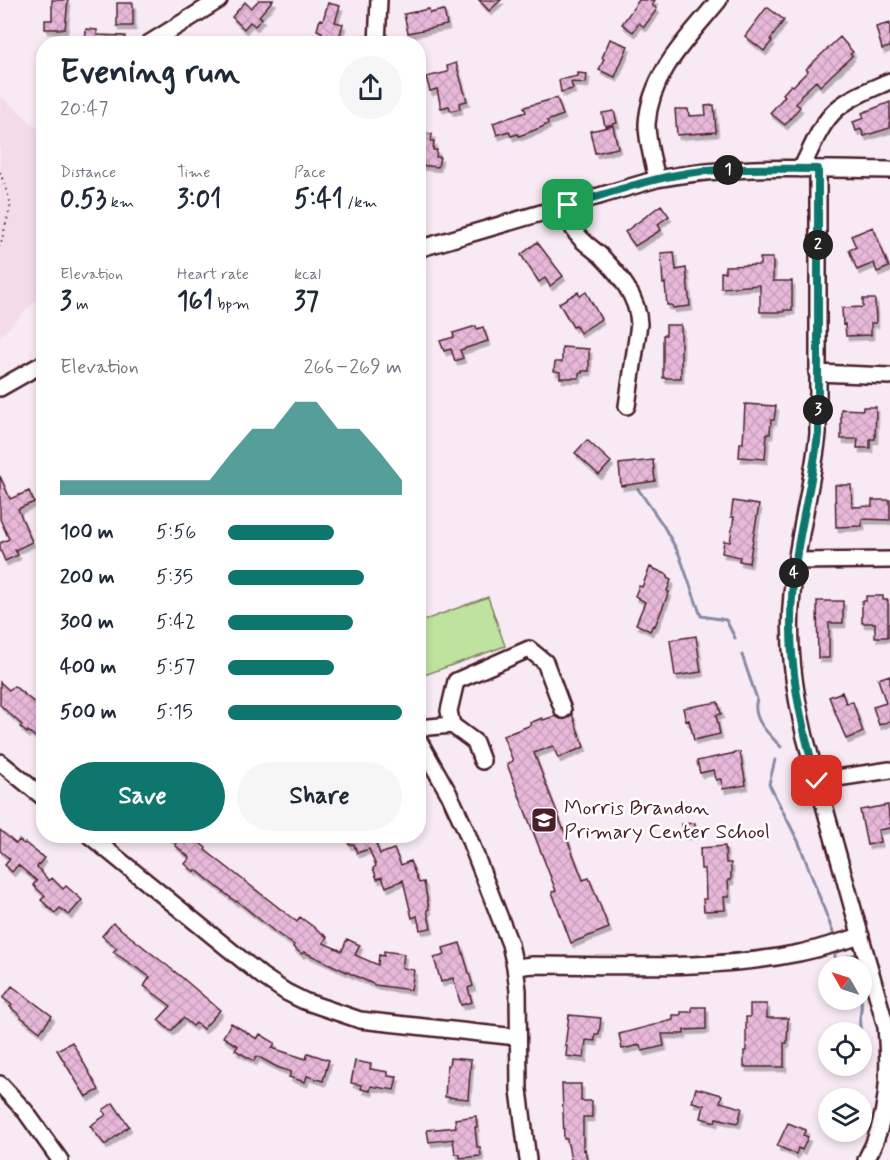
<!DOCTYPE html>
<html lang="en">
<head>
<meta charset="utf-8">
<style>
	body { margin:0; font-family:Mynerve,sans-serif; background:#f6f6f7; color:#1f2937; height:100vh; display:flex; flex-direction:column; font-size:22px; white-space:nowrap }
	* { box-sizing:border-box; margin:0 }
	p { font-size:20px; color:#747a83 }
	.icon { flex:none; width:33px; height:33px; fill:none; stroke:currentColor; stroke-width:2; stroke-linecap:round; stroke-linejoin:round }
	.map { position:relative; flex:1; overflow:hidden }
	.side { position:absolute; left:36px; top:36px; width:390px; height:807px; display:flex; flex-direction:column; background:#fff; border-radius:24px; box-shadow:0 3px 9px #0003 }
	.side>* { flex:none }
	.needle { width:39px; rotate:309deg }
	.controls { position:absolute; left:818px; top:956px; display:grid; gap:12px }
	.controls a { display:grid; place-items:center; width:54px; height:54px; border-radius:50%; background:#fff; box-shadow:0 3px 9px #0003; font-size:30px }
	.pin { position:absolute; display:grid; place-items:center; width:51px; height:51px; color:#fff; margin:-26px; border-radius:12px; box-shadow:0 3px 9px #0006 }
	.km { position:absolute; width:30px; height:30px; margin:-15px; border-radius:50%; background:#222; color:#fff; font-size:16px; line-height:30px; text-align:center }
	.round { display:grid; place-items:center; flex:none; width:63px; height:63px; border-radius:32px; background:#f6f6f7 }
	.overview { display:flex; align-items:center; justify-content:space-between; height:102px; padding:0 24px }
	h1 { font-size:33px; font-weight:800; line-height:45px }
	.metrics { display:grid; grid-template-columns:repeat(3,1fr); gap:9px; height:102px; padding:6px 24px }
	.metrics div { display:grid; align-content:center }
	.metrics b { font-size:26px; font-weight:800 }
	.metrics small { font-size:16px; font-weight:400 }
	.metrics p { font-size:16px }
	.chart { height:168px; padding:12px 24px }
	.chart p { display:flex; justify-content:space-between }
	.chart svg { width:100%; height:108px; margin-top:6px; fill:#0f766e; opacity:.7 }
	.action { display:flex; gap:12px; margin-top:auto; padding:12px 24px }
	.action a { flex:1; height:69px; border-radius:36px; background:#0f766e; color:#fff; font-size:24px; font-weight:800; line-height:69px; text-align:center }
	.action a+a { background:#f6f6f7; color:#1f2937 }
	ul { padding:0 24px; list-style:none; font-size:20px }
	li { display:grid; grid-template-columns:96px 72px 1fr; align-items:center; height:45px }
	li i { height:15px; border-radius:8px; background:#0f766e }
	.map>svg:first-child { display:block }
	.built { fill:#f3dbec }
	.garden { fill:#bde39e; stroke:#848164; stroke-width:1.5 }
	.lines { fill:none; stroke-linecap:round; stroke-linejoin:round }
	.stream { stroke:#868aa5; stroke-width:3 }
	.building { fill:url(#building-cross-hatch); stroke:#4a1f2b; stroke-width:1.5; filter:url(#shadow) }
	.minor-casing { stroke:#4a1f2b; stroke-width:20 }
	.path { stroke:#4a1f2b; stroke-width:2; stroke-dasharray:1.5 4.5; stroke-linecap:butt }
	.minor { stroke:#fff; stroke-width:15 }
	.route-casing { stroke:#fff; stroke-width:12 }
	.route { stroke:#0f766e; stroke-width:8 }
	.labels { text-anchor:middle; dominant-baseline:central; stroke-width:5; stroke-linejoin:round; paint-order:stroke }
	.poi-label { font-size:21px; fill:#4a1f2b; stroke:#fff; text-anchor:start }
</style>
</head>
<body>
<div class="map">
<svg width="890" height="1160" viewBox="0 0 890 1160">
	<defs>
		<pattern id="building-cross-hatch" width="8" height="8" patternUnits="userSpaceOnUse" patternTransform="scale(1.5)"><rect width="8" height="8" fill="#e7b8da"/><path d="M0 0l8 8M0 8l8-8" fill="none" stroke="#c89ebb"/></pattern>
		<filter id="shadow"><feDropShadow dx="2.5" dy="4.5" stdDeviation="0" flood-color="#0004"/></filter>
	</defs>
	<rect width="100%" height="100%" fill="#f8eaf4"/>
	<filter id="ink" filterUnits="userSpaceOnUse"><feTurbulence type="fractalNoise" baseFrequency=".0167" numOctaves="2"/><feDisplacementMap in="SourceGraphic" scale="12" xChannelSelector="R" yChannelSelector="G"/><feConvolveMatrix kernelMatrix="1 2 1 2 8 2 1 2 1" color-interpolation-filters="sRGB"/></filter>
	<g filter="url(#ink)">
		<!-- built -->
		<path class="built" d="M0,95L43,133L44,292L0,337Z"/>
		<!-- garden -->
		<path class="garden" d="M488,597L505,646L419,677V622Z"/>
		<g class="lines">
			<!-- stream -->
			<path class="stream" d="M638,489L663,525L679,554L701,616L726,620L735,638
				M742,655L757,699C751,719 768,733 781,747
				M775,760L769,784L799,843L834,935
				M835,952V960L856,954L860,966
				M861,1032C857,1019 863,1012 861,999
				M861,1032L865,1048"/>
		</g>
		<!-- building -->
		<path class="building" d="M52,0H68L65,29H45V20H52Z
			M259,0H273L259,16L262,18L255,26L250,22L244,29L232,17L245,2L251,8Z
			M479,0H501L489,11Z
			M639,0H655L652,5L657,9L644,27L639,23L633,32L622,24Z
			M117,3H133V26H117Z
			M328,3L340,6L335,22L343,24L338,42L321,37L322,32L317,30L320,19L323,20Z
			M767,7L784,20L770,40L772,41L764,51L745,36Z
			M429,9L430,13L444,10L447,25L408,33L404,14Z
			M890,23V47L882,49L876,27Z
			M86,29L97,30V35L125,36V44H85Z
			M840,37L853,52L850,54L852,56L820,86L816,81L802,94L796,104L800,107L785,125L770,113L785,96L783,94L791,85L793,86L808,71L806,69Z
			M610,39L628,46L615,77L599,70L604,59L602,58Z
			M456,63L467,101L459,103L460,109L451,111L449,106L441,108L437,89L430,91L426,77L448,72L447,66Z
			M578,73L587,74L586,83L571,82L573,89L561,92L559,80L578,76Z
			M557,98L563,115L547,121L548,124L540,128L519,136L518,134L511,136L509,131L497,135L493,123L526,112L524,107Z
			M890,102V128L864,136L861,129L856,131L853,122L864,118L862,113Z
			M714,105L716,132L677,135L675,109H688L689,116L706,115L705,106Z
			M614,111L617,123L605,126L602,113Z
			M613,126L618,148L595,153L590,131Z
			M418,132L432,134L431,141H434L433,150H437L436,157H440L438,167L418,165Z
			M661,205L669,216L658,224L661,230L635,246L625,232Z
			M873,227L889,267L877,272L874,263L857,270L849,250L856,247L851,236Z
			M537,242L563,276L550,286L545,278L539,282L521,255Z
			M674,252L676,270L686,268L690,306L673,308L672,305H667L665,283L663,284L661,253Z
			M760,258H773V281H792V310H784V312H760V285L721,288V272H725V266L760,265Z
			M578,292L580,296L586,292L601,319L580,333L576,326L573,327L559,303Z
			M863,299H875L876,323H871V335L846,336L845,324L843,325L842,308L863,307Z
			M666,325H681V378H663V335H666Z
			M476,326L477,329L483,327L488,341L460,350L463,358L455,361L451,349L444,351L440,341L454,337L453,333Z
			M562,347L589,349V371H582V373H579V378H560V372L554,371L555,362H562Z
			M745,404L776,406L774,420H771L770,434H767L765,459L739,457L740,443H743Z
			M863,407H876L875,439H870V448H857L858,439H841V409L863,410Z
			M587,440L611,462L599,475L575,453Z
			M653,460L655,481L621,486L619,464Z
			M0,476L10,499L29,491L34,502L18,509L32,542L15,550L18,555L5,561L0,549V543L9,539L0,519Z
			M835,485H851L852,507L872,506V500H890V520L862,519V526L836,527Z
			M733,501L759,505L749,563L739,561L740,557L722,553L724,541L730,542L734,517H731Z
			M650,567L668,575L667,578L671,580L667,591L669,592L655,626L653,625L650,631L636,624L645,602L635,596L639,586L642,587Z
			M866,596H883V600H888V637H875V623H862V601H866Z
			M817,601H843V623H829V658H818Z
			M696,636L701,672L675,676L670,640Z
			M890,675V721L879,725L873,707L886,703L878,679Z
			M0,682L9,690L14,686L41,708L37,714L44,719V744L28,731L27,733L20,727L22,725L0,705Z
			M842,692L846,703L853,702L863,732L846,739L829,697Z
			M718,702L721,714L716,715L720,734L694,740L689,720L686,721L683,708Z
			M572,714L584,747L558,758L553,746L534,753L583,880L589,878L609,928L571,943L552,892L556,891L507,764L513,761L503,736L531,725L530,723L542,718L543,720L555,716L561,719H566Z
			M740,752L746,785L723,789L721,779L716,780L714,770L700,773L697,761Z
			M888,805L890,828L878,830L880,842L867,845L860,810Z
			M695,823L696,834L683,835L682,824Z
			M0,830L16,844L19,840L24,844L25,843L44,858L37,867L49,881L52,878L63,889L66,886L82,900L69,915L60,908L55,913L41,900L45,896L33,885L37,881L18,865L12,872L5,865L10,859L0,851Z
			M167,836H191L206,848L205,850L297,922L300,917L327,937L323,943L342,951L347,939L360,945L355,955L378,965L379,955L384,956V951L404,954L402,968L414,970L411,990L375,985L304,952L302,954L293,947L294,945L275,932L237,901L236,902L196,870L195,872L185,864L190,858L175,845L176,843Z
			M346,836H373L380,854L394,849L401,865L410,861L419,883L424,882L429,909L427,910L431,928L420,930L417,916L412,918L403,880L386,887L382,877L377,879L373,868L376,866L369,849L357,853L354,844L349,845Z
			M725,846L726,863H731V880H728L729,897H724L725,910L704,911L703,899H706L705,869H701L700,848Z
			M113,923L179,975L220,1010L203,1029L196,1023L193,1026L183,1018L171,1031L158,1020L171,1006L144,986L150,977L113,952L117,948L102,936Z
			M460,943L473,986L468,988L472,1002L461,1005L453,978L441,982L434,958L445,955L443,948Z
			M12,986L52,1016L40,1032L21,1017V1016L10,1007L12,1005L3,998Z
			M750,1004H767V1018H788L787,1043H784V1067H744V1051H746V1017H750Z
			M692,1007H706V1029L684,1030V1034H662L664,1046L642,1051L640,1045L622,1049L619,1034L673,1020V1015H681V1012H692Z
			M569,1015L601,1018L599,1034H595V1041L586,1040L584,1058L566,1056L567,1046H565Z
			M231,1023L257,1039L260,1034L275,1043L272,1048L306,1059L308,1053L329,1060L323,1081L307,1076L305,1082L289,1077L291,1072L277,1067L257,1056L254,1061L235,1050L238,1046L223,1037Z
			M72,1042L99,1090L86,1097L57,1050Z
			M450,1058L471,1060L468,1099L445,1097L447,1065H449Z
			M355,1061L371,1064L370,1069L388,1072V1076L397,1077L394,1090L371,1086L370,1091L361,1089L362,1085L351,1083Z
			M562,1084H581V1101H592V1117H583V1150L585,1149L587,1160H571L567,1139H564Z
			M696,1088L722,1095L720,1102L742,1108L738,1123L716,1118L715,1122L701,1118L704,1105L692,1102Z
			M113,1103L129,1126L105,1145L90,1126L106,1115L103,1110Z
			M476,1116L477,1127H475L477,1147H480L481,1156L460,1158V1154H455L453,1139L429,1142L427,1130L456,1127L455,1119Z
			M788,1123L806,1130L803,1135L808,1137L802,1150L798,1148L796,1154L777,1146Z"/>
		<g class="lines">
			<defs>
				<path id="minor" d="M148,44L219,0
					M377,44L379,0
					M801,169C811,150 820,124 837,109C852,96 872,89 890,81
					M818,169V434C812,488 797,540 792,594C787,643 794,690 805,737L886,1027C890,1073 889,1119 866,1160
					M657,179C653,161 647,142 647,124C650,73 689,37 719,0
					M568,205C569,213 569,221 573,228C579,240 591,247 600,255C619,274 638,297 639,324L627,406
					M418,249L657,179C733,164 813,169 890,170
					M817,373L890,376
					M0,388L44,363
					M796,561L890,560
					M452,725L449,711L456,681L529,649L545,662L563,710
					M418,728L452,725L475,742L482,761
					M418,739L449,794L465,828L510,944L515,967L518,990L519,1090L528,1160
					M0,762L44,798
					M817,781L890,770
					M90,836L262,976L286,992L304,1001L360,1020L517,1037
					M515,967L533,965C621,965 712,971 799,953C819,949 840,942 861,936
					M0,1084L25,1111L60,1160"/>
			</defs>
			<!-- minor casing -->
			<use href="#minor" class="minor-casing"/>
			<!-- path -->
			<path class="path" d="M0,172L11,204L0,247"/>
			<!-- minor -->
			<use href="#minor" class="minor"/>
		</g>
	</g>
	<g class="lines" filter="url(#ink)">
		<defs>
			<path id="route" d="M568,205C607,194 648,179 688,173C731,167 775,169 818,169V434C812,489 795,542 792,597C787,661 800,720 817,781"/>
		</defs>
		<!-- route casing -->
		<use href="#route" class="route-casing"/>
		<!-- route -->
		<use href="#route" class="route"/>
	</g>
	<!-- icons -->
	<defs>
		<symbol id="school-square" viewBox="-11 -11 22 22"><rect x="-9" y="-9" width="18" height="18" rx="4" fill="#4a1f2b" stroke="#fff"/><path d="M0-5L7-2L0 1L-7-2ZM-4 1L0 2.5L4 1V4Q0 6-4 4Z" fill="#fff"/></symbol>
	</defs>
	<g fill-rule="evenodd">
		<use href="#school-square" x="529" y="805" width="30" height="30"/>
	</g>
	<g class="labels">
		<!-- poi labels -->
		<g class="poi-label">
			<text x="564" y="808">Morris Brandon<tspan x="564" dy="24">Primary Center School</tspan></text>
		</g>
	</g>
</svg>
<div class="controls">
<a><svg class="needle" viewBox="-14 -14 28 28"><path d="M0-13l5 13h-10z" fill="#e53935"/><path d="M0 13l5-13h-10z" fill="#747a83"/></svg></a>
<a><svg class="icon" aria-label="locate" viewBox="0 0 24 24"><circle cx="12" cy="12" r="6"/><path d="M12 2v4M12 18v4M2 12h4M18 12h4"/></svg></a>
<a><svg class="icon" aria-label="layers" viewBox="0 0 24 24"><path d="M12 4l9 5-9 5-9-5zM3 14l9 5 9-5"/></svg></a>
</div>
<div class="pin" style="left:568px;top:205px;background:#1e9e55"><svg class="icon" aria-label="arrive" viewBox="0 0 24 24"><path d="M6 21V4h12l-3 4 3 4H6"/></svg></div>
<div class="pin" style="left:817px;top:781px;background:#d93025"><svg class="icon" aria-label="check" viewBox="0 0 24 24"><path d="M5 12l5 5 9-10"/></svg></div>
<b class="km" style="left:728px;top:170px">1</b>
<b class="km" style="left:818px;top:245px">2</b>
<b class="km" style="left:818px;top:410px">3</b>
<b class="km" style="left:794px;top:573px">4</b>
<section class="side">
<div class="overview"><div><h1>Evening run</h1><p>20:47</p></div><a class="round"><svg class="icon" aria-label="share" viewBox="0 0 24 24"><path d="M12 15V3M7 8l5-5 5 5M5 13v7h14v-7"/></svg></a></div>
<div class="metrics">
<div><p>Distance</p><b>0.53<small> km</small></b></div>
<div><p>Time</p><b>3:01</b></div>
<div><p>Pace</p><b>5:41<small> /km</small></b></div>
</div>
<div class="metrics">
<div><p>Elevation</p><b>3<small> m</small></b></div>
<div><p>Heart rate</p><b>161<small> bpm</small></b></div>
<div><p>kcal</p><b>37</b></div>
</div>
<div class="chart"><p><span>Elevation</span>266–269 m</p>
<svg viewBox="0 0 160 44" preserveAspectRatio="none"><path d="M0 44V38L10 38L20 38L30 38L40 38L50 38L60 38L70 38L80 27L90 17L100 17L110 6L120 6L130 17L140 17L150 27L160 38V44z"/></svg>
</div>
<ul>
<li><b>100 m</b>5:56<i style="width:61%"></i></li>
<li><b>200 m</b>5:35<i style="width:78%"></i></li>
<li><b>300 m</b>5:42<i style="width:72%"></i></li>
<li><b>400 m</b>5:57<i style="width:61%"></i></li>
<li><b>500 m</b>5:15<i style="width:100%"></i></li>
</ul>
<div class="action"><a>Save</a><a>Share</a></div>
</section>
</div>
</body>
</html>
